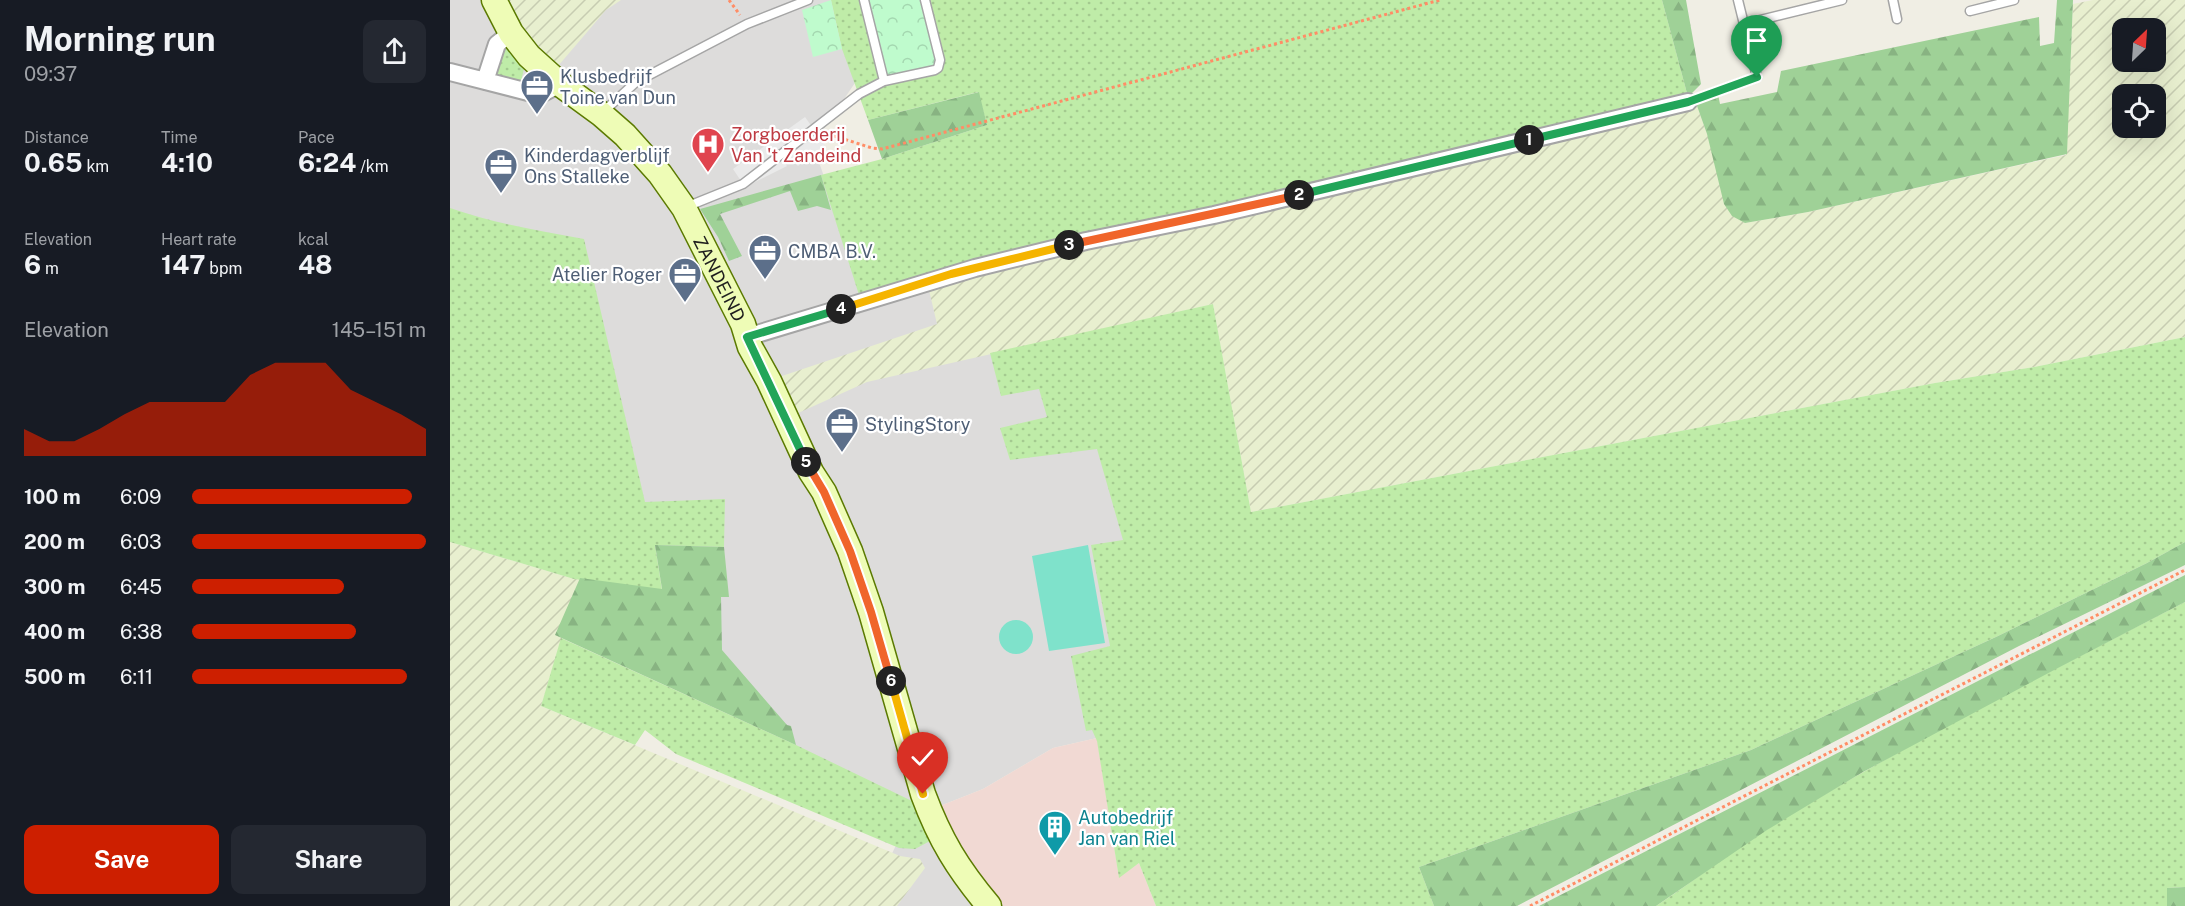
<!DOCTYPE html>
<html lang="en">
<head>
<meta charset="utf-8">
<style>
	body { margin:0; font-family:"Public Sans",sans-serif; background:#242831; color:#f1f3f6; height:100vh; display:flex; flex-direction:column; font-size:22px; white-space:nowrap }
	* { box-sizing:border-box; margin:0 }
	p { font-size:20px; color:#9ea1a6 }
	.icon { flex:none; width:33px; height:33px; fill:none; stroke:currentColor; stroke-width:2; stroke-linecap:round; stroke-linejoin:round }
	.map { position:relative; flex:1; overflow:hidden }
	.side { display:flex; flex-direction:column; background:#171b24; width:450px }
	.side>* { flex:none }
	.needle { width:39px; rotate:25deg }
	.buttons { position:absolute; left:1662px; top:18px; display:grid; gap:12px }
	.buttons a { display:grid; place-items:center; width:54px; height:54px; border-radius:12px; background:#171b24; box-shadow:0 6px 24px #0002; font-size:30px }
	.pin { position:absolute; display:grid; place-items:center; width:51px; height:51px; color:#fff; margin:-62px -26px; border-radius:50% 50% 50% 0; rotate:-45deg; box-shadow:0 0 6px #0007 }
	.pin .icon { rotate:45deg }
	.km { position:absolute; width:30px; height:30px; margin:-15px; border-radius:50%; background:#222; color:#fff; font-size:16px; line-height:30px; text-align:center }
	.round { display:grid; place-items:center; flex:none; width:63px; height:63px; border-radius:12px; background:#242831 }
	.overview { display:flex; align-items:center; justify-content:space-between; height:102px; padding:0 24px }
	h1 { font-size:33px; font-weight:700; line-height:45px }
	.figures { display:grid; grid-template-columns:repeat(3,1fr); gap:9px; height:102px; padding:6px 24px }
	.figures div { display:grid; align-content:center }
	.figures b { font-size:26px; font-weight:700 }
	.figures small { font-size:16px; font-weight:400 }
	.figures p { font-size:16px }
	.chart { height:168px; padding:12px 24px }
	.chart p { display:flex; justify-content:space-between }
	.chart svg { width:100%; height:108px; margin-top:6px; fill:#cd1f00; opacity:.7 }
	.button { display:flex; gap:12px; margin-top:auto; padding:12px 24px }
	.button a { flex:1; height:69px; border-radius:12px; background:#cd1f00; color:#fff; font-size:24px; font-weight:700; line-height:69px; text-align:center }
	.button a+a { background:#242831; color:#f1f3f6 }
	ul { padding:0 24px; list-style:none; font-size:20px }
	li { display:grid; grid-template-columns:96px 72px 1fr; align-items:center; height:45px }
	li i { height:15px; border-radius:8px; background:#cd1f00 }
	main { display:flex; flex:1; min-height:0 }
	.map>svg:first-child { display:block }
	.residential { fill:#dddcdb }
	.commercial { fill:#f1d9d3 }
	.farmland { fill:url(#farmland-furrows); fill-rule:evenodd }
	.grass { fill:url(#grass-dots) }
	.forest { fill:url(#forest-firs) }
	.park { fill:url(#park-crowns) }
	.pitch { fill:#7fe2cb }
	.parking { fill:#eaeaea }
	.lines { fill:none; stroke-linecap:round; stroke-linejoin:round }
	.lane-casing { stroke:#a5a5a5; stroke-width:11 }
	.street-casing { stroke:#a5a5a5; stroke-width:20 }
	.secondary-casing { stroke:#5b7a01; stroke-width:27 }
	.path { stroke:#ff8d66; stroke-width:3; stroke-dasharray:3 3; stroke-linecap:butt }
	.lane { stroke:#fff; stroke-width:8 }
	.street { stroke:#fff; stroke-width:16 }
	.secondary { stroke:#eefcb6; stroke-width:24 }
	.split-1-casing { stroke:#fff; stroke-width:12 }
	.split-2-casing { stroke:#fff; stroke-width:12 }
	.split-3-casing { stroke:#fff; stroke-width:12 }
	.split-4-casing { stroke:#fff; stroke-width:12 }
	.split-5-casing { stroke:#fff; stroke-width:12 }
	.split-6-casing { stroke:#fff; stroke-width:12 }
	.split-7-casing { stroke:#fff; stroke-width:12 }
	.split-1 { stroke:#22a559; stroke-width:8 }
	.split-2 { stroke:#22a559; stroke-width:8 }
	.split-3 { stroke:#f0652b; stroke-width:8 }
	.split-4 { stroke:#f5b400; stroke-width:8 }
	.split-5 { stroke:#22a559; stroke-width:8 }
	.split-6 { stroke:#f0652b; stroke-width:8 }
	.split-7 { stroke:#f5b400; stroke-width:8 }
	.labels { text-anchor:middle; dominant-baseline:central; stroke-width:4.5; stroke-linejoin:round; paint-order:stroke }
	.service-label { font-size:18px; fill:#4e5e75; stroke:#fff; text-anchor:start }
	.health-label { font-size:18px; fill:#be3a42; stroke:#fff; text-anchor:start }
	.street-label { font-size:18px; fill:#1e1e1e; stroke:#fff }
	.culture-label { font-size:18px; fill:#0d838f; stroke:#fff; text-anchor:start }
</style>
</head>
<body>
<main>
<section class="side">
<div class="overview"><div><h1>Morning run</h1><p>09:37</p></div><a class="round"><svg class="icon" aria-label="share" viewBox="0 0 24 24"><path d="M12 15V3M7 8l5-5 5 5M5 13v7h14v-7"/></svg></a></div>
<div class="figures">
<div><p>Distance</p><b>0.65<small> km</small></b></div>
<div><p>Time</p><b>4:10</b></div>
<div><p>Pace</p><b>6:24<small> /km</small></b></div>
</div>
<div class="figures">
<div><p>Elevation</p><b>6<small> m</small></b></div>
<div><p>Heart rate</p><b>147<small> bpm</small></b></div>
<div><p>kcal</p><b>48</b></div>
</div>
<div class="chart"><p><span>Elevation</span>145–151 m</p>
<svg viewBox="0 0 160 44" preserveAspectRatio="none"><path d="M0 44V33L10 38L20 38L30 33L40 27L50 22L60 22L70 22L80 22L90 11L100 6L110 6L120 6L130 17L140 22L150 27L160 33V44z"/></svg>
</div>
<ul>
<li><b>100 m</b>6:09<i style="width:94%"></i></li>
<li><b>200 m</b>6:03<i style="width:100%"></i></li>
<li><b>300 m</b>6:45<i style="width:65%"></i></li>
<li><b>400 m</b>6:38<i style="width:70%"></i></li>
<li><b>500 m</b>6:11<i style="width:92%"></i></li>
</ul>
<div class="button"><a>Save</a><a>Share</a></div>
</section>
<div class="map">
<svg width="1735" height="906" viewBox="0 0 1735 906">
	<defs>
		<pattern id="farmland-furrows" width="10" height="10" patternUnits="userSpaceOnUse" patternTransform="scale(1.5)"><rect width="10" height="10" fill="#e8efcf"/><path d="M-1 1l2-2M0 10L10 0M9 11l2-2" fill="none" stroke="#c7ccb1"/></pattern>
		<pattern id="grass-dots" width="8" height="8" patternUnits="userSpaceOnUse" patternTransform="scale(1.5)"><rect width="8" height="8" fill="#bfeca8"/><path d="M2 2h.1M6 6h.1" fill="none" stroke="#a4ca90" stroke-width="1.8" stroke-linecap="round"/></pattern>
		<pattern id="forest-firs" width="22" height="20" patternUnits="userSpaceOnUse" patternTransform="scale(1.5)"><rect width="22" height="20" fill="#9fd197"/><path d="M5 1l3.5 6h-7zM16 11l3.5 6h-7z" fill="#88b382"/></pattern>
		<pattern id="park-crowns" width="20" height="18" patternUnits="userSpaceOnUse" patternTransform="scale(1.5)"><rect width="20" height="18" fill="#bffbcd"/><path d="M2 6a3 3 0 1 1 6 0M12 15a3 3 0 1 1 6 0" fill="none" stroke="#a4d7b0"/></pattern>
	</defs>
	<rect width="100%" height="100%" fill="#f0eee4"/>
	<!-- residential -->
	<path class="residential" d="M0,0H414L417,65L363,145L408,274L566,225L703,548L647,738L603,748L533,789L490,806L506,842L553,906H417L448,841L341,744L288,679L0,230Z"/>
	<!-- commercial -->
	<path class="commercial" d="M647,738L669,877L689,863L706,906H553L506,842L490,806L533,789L603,748Z"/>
	<!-- farmland -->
	<path class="farmland" d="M59,0H171L156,10L108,66L75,34Z
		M1643,0H1735V337L1584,367L1485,383L801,512L763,304L417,382L346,414L329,377L487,324L478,286L1246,103L1257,134L1295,223L1358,212L1616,155L1623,4ZM1672,28H1706V62H1672ZM1672,94H1706V128H1672Z
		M0,542L124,579L130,578L91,706L450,856L470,859L475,868L447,906H0Z"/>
	<!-- grass -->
	<path class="grass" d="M381,0H1212L1238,97L409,295L371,175L432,159L537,125L528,92L418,120L392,49Z
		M56,45L75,65L72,77L80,80L79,83L46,75Z
		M0,208C43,223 89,231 134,239L195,502L275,499L274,547L205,545L212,590L124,579L0,542Z
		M763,304L801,512L1485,383L1584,367L1735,337V542L1697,563L1548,636L1301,750L969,867L984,906H706L689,863L669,878L647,741L642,730L636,731L621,656L660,646L641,545L673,540L647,449L560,460L550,428L597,417L589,389L551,396L540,353Z
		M1735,602V887L1717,888V906H1206C1244,881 1280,852 1319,828C1453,745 1595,674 1735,602Z
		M111,638L346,745L462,801L480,841L465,849L449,848L226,754L195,730L185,745L91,706Z"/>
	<!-- forest -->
	<path class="forest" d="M1212,0H1236L1251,84L1238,97Z
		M1607,0H1623L1617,154L1358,212L1295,223L1282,216L1274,204L1257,134L1246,103L1268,94L1270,104L1327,92L1331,71L1589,17L1590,46L1604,43Z
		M529,92L537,125L432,159L418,120Z
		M371,175L381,210L367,206L348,211L340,191L270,214L292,256L279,261L268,237L250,209Z
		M1735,542V565L1569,646L1067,906H984L969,867L1301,750L1548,636L1697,563Z
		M205,545L274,547L279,597H271L272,650L337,725L341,726L346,745L105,635L130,578L212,589Z
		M1735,575V602L1606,669L1413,772L1317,830L1206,906H1089Z
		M1735,887V906H1717V888Z"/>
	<!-- park -->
	<path class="park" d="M381,0L392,49L363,57L352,10Z
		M417,0H473L486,59L485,66L439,76L435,73Z"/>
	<!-- pitch -->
	<path class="pitch" d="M638,545L655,643L599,651L582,556Z
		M549 637a17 17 0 1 1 34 0a17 17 0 1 1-34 0Z"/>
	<!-- parking -->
	<path class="parking" d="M355,117L375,145L348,166L340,158L334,162L337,166L295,187L283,169Z"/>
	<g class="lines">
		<defs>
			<path id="lane" d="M414,0L434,81
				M1443,0L1447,19
				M1520,11L1564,0
				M1294,24L1392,0
				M1238,102L1307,77L1288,0
				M153,112L186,82L297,24L358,0
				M236,207L293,184L409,94L434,81L485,70L488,68L490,60L475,0"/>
			<path id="street" d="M0,72L82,93L91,94L110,84
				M35,81L47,44L61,33
				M297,337L525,268L636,241L764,215L1238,102"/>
			<g id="secondary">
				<path id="s1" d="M44,0L61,33L79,56L110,84L151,114L175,135L210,174L234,208L293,324L300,347L319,381L361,472L374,492L400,551L421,612L473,794C490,840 508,869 539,906"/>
			</g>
		</defs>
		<!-- lane casing -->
		<use href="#lane" class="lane-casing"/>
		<!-- street casing -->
		<use href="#street" class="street-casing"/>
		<!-- secondary casing -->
		<use href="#secondary" class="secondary-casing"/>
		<!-- path -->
		<path class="path" d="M279,0L290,15
			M378,134L422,148L432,149L990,0
			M1080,906L1735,570"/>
		<!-- lane -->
		<use href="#lane" class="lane"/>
		<!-- street -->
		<use href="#street" class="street"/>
		<!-- secondary -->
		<use href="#secondary" class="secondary"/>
	</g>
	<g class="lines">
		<defs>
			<path id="split-1" d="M1079,140L1238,102L1307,77"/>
			<path id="split-2" d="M849,195L1079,140"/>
			<path id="split-3" d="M619,245L849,195"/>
			<path id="split-4" d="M391,309L501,274L619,245"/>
			<path id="split-5" d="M356,462L297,337L391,309"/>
			<path id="split-6" d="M356,462L374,492L400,551L421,612L441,681"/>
			<path id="split-7" d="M441,681L473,794"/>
		</defs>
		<!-- split-1 casing -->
		<use href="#split-1" class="split-1-casing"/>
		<!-- split-2 casing -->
		<use href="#split-2" class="split-2-casing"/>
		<!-- split-3 casing -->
		<use href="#split-3" class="split-3-casing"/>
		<!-- split-4 casing -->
		<use href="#split-4" class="split-4-casing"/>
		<!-- split-5 casing -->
		<use href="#split-5" class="split-5-casing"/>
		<!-- split-6 casing -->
		<use href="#split-6" class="split-6-casing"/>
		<!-- split-7 casing -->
		<use href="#split-7" class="split-7-casing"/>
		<!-- split-1 -->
		<use href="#split-1" class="split-1"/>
		<!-- split-2 -->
		<use href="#split-2" class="split-2"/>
		<!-- split-3 -->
		<use href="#split-3" class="split-3"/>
		<!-- split-4 -->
		<use href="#split-4" class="split-4"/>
		<!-- split-5 -->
		<use href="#split-5" class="split-5"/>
		<!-- split-6 -->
		<use href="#split-6" class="split-6"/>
		<!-- split-7 -->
		<use href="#split-7" class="split-7"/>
	</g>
	<!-- icons -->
	<defs>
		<symbol id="office-pin" viewBox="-11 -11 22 30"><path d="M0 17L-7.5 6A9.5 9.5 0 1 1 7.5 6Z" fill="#5c6f8a" stroke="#fff"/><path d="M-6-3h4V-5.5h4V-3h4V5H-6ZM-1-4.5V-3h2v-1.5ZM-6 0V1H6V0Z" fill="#fff"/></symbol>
		<symbol id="hospital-pin" viewBox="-11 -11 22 30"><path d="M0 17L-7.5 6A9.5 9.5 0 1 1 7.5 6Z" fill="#e0444e" stroke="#fff"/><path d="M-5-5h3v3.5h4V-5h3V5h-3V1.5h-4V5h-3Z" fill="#fff"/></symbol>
		<symbol id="building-pin" viewBox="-11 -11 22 30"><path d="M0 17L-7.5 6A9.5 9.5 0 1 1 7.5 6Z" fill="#0f9aa8" stroke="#fff"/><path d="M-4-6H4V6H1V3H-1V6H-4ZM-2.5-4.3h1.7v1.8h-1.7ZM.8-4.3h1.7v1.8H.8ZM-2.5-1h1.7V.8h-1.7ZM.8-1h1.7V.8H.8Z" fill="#fff"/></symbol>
	</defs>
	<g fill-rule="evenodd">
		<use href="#office-pin" x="68" y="67" width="38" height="52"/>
		<use href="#hospital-pin" x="239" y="125" width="38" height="52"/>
		<use href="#office-pin" x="32" y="146" width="38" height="52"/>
		<use href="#office-pin" x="296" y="232" width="38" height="52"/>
		<use href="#office-pin" x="216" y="255" width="38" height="52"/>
		<use href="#office-pin" x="373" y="405" width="38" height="52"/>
		<use href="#building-pin" x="586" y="808" width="38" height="52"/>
	</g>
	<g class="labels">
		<!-- service labels -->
		<g class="service-label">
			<text x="110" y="76">Klusbedrijf<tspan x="110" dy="21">Toine van Dun</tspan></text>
			<text x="74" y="155">Kinderdagverblijf<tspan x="74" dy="21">Ons Stalleke</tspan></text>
			<text x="338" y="251">CMBA B.V.</text>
			<text x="212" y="274" text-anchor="end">Atelier Roger</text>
			<text x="415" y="424">StylingStory</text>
		</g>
		<!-- health labels -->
		<g class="health-label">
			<text x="281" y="134">Zorgboerderij<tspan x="281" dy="21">Van 't Zandeind</tspan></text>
		</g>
		<!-- street labels -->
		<g class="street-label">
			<text stroke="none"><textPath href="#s1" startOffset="364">ZANDEIND</textPath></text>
		</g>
		<!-- culture labels -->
		<g class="culture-label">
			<text x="628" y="817">Autobedrijf<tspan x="628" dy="21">Jan van Riel</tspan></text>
		</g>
	</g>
</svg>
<div class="buttons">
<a><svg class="needle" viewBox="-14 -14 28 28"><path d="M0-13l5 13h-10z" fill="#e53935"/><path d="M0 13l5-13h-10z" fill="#9ea1a6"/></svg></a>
<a><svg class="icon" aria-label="locate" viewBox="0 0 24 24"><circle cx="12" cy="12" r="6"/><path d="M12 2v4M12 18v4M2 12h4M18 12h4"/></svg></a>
</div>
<div class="pin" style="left:1307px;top:77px;background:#1e9e55"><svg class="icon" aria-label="arrive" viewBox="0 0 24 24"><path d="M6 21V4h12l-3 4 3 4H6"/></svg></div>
<div class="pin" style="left:473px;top:794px;background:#d93025"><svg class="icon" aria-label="check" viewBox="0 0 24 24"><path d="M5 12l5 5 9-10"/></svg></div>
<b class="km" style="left:1079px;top:140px">1</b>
<b class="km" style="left:849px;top:195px">2</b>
<b class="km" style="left:619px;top:245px">3</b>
<b class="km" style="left:391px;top:309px">4</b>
<b class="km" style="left:356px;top:462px">5</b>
<b class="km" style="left:441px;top:681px">6</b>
</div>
</main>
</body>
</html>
